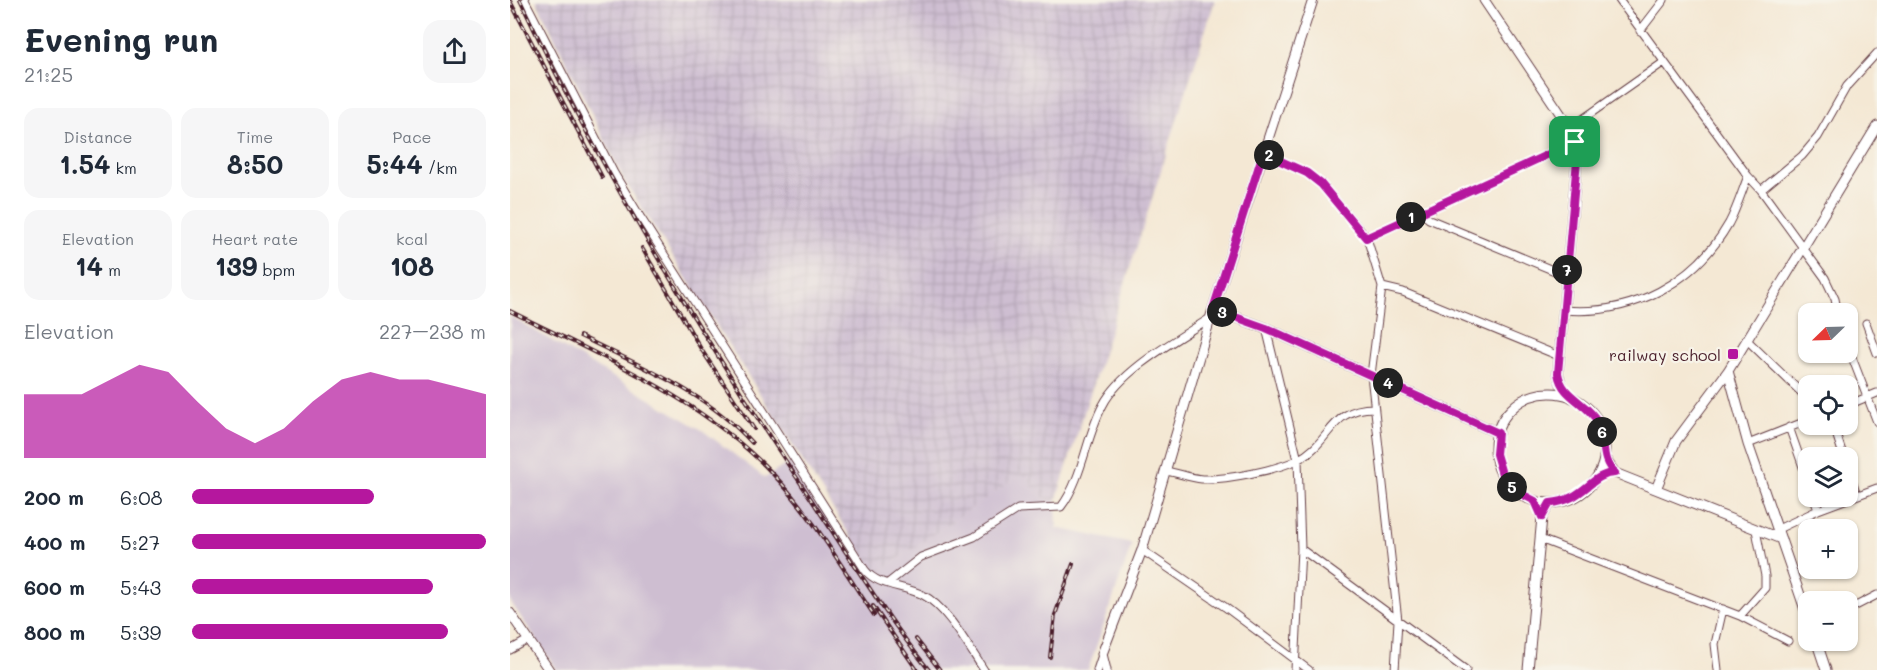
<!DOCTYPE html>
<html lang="en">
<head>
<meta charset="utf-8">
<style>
	body { margin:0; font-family:Mali,sans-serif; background:#f6f6f7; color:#1f2937; height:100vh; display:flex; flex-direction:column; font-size:22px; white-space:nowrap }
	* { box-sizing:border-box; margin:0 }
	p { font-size:20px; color:#747a83 }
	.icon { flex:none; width:33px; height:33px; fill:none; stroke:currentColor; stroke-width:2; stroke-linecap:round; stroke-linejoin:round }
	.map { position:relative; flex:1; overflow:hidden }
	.sheet { display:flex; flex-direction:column; background:#fff; width:510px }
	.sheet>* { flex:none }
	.needle { width:39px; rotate:247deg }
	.controls { position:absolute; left:1288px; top:303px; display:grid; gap:12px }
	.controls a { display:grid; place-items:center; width:60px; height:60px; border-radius:12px; background:#fff; box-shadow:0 2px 4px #0004; font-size:30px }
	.pin { position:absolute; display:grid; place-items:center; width:51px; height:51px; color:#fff; margin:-26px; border-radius:12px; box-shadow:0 3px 9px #0006 }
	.km { position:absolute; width:30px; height:30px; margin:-15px; border-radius:50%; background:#222; color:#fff; font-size:16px; line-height:30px; text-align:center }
	.round { display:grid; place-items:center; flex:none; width:63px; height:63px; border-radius:18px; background:#f6f6f7 }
	.summary { display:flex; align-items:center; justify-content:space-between; height:102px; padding:0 24px }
	h1 { font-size:33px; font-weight:800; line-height:45px }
	.stats { display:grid; grid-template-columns:repeat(3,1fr); gap:9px; height:102px; padding:6px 24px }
	.stats div { display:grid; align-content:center; border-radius:15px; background:#f6f6f7; text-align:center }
	.stats b { font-size:26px; font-weight:800 }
	.stats small { font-size:16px; font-weight:400 }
	.stats p { font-size:16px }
	.chart { height:168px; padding:12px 24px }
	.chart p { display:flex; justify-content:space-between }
	.chart svg { width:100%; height:108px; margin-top:6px; fill:#b5179e; opacity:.7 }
	ul { padding:0 24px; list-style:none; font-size:20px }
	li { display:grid; grid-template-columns:96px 72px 1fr; align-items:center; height:45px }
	li i { height:15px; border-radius:8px; background:#b5179e }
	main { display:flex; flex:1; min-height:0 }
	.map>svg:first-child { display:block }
	.industrial { fill:url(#industrial-grid) }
	.railway { fill:#cebed1 }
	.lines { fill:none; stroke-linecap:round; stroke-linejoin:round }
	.street-casing { stroke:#643d44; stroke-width:9 }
	.secondary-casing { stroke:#643d44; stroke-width:11 }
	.street { stroke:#fff; stroke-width:7 }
	.secondary { stroke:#fff; stroke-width:9 }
	.rail-casing { stroke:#4a1f2b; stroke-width:4 }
	.rail { stroke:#f7f3e8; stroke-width:1.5; stroke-dasharray:4.5; stroke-linecap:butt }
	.route-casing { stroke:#fff; stroke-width:12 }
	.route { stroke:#b5179e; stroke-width:8 }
	.poi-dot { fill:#b5179e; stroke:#f7f3e8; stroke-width:2 }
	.labels { text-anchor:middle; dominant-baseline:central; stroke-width:4.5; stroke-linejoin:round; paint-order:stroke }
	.poi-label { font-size:16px; fill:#4a1f2b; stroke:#f7f3e8; text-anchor:end }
</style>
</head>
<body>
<main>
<section class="sheet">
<div class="summary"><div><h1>Evening run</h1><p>21:25</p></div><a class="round"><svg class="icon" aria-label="share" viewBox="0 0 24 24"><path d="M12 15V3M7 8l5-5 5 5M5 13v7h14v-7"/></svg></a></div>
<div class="stats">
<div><p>Distance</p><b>1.54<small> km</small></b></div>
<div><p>Time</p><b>8:50</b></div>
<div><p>Pace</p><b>5:44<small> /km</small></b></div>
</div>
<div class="stats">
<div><p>Elevation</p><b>14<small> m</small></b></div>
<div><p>Heart rate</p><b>139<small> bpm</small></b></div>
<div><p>kcal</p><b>108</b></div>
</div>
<div class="chart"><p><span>Elevation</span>227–238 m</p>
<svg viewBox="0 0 160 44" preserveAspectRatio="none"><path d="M0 44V18L10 18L20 18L30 12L40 6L50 9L60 21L70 32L80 38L90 32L100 21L110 12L120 9L130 12L140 12L150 15L160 18V44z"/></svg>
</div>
<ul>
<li><b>200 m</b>6:08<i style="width:62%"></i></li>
<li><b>400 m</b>5:27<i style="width:100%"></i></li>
<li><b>600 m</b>5:43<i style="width:82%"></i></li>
<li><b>800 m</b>5:39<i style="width:87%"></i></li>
</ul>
</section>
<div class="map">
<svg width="1367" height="670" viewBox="0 0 1367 670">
	<defs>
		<pattern id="industrial-grid" width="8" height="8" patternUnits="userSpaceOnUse" patternTransform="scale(1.5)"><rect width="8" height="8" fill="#cebed1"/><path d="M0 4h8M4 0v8" fill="none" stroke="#b2a3b4"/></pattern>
	</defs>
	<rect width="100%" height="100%" fill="#f7f3e8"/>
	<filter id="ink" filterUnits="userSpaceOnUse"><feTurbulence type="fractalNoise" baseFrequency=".0167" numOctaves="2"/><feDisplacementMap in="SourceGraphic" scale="12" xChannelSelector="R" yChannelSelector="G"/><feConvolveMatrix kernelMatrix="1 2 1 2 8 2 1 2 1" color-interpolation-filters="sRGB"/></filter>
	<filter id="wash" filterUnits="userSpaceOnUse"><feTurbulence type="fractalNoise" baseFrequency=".008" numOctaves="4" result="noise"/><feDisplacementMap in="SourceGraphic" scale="24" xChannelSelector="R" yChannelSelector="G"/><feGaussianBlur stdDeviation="1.35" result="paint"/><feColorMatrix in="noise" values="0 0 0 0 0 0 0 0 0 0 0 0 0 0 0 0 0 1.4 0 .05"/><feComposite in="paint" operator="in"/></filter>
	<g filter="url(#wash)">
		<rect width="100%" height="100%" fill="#f4e8d4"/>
		<!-- industrial -->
		<path class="industrial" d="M26,0H705L546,501L532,497L510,475L365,575L114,180Z"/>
		<!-- railway -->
		<path class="railway" d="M0,316L192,430L255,478L282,461L358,576L365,575L511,474L532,497L546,501L547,528L622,544L578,670H47L0,601Z"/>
	</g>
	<g filter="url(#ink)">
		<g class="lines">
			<defs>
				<path id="street" d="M15,0L104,173L131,218L355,570C368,587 394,585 413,595C437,607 459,648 474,670
					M1109,0L1238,176
					M1130,31L1154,0
					M1060,128L1154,62
					M753,153L797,173L811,184L857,238L872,287L861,375L888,621L885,670
					M1251,190L1292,156L1308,137L1337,86L1367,53
					M912,213L919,219L1057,276
					M857,238L1065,142
					M872,287L893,292L1049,356
					M1053,310C1122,316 1185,283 1219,223C1227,208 1232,191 1238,176L1251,190L1315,278L1325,299L1328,314
					M1356,323L1367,353
					M756,328L788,460L791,549L785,670
					M1237,340L1299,400
					M1338,347L1367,422
					M1338,405L1367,393
					M1323,424L1334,458
					M1279,427L1299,484
					M1238,444L1299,420
					M1338,468L1347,495
					M656,471C668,473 680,478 692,479C716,480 766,470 787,460C822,443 819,408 864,408
					M1303,496L1308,510
					M1268,529L1308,510L1367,488
					M1030,539L1230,616L1278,641
					M791,549L956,670
					M632,550L715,607L799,670
					M378,583L411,557L464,537L508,509L551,507C573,478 576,436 593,405C612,369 667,340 700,318
					M1338,610L1367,595
					M1230,616L1255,588V576L1246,530
					M0,650L18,640
					M587,670L592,655
					M1208,670L1205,644L1213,609"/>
				<path id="secondary" d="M974,0L1060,128L1067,160L1048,373L1053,390L1062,398
					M703,309L756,328L988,433
					M1218,371L1238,444L1299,621
					M985 448a55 55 0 1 1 110 0a55 55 0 1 1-110 0Z
					M1094,457L1105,473L1271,539
					M1146,489L1166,441L1218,371L1367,126
					M0,613L39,670
					M1306,640L1316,670
					M596,670L592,654L632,550L703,309L803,0
					M1018,670L1032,517L1040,503"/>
			</defs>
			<!-- street casing -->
			<use href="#street" class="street-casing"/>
			<!-- secondary casing -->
			<use href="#secondary" class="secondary-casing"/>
			<!-- street -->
			<use href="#street" class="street"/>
			<!-- secondary -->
			<use href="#secondary" class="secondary"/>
			<defs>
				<path id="rail" d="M10,0C88,166 184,323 285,475C329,540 370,609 419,670
					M0,1L92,177
					M132,248L191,349L244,429
					M0,311C92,357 191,398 263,474C303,516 332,568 364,615
					M70,336C130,366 196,392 242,443
					M363,606L407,670
					M406,639L430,670
					M540,657L545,615L563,564"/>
			</defs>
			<!-- rail casing -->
			<use href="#rail" class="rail-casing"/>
			<!-- rail -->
			<use href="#rail" class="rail"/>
		</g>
	</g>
	<g class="lines" filter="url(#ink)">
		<defs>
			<path id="route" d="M1065,142L1067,160L1048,373C1052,398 1076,401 1088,422C1097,439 1089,460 1105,473C1081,473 1074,501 1040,503L1032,517L1025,501L1006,491L992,474L986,454L988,433L756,328L703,309L753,153L797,173L811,184L856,238Z"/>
		</defs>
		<!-- route casing -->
		<use href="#route" class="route-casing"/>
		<!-- route -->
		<use href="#route" class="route"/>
	</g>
	<!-- markers -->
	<rect class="poi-dot" x="1217" y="348" width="12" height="12" rx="3"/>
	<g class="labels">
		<!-- poi labels -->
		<g class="poi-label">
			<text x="1211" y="354">railway school</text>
		</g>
	</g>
</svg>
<div class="controls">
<a><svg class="needle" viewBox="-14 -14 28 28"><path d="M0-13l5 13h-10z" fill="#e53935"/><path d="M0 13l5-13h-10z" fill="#747a83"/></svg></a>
<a><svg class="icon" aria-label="locate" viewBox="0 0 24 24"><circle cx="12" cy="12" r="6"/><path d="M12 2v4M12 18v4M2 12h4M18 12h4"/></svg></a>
<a><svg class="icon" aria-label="layers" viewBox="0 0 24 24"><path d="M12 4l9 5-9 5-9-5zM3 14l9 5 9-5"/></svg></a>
<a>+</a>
<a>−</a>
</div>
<div class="pin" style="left:1065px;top:142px;background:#1e9e55"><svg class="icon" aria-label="arrive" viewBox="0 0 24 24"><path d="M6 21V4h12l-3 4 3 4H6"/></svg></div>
<b class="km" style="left:901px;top:217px">1</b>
<b class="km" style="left:759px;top:155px">2</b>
<b class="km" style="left:712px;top:312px">3</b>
<b class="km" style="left:878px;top:383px">4</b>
<b class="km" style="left:1002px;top:487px">5</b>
<b class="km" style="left:1092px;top:432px">6</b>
<b class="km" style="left:1057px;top:270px">7</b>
</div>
</main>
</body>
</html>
